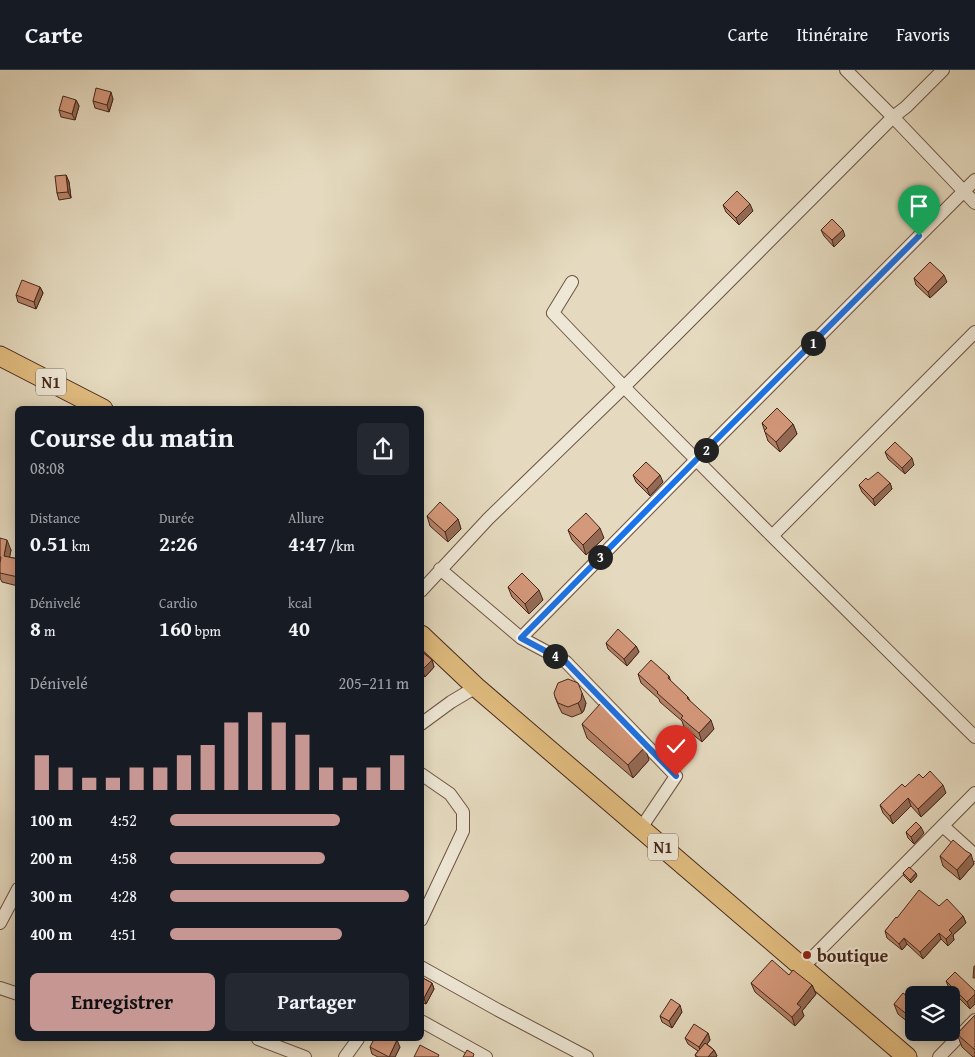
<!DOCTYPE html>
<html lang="fr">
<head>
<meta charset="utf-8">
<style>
	body { margin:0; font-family:"Gentium Book Plus",serif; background:#242831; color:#f1f3f6; height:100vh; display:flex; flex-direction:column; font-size:19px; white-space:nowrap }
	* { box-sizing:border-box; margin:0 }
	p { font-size:16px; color:#9ea1a6 }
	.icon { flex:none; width:28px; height:28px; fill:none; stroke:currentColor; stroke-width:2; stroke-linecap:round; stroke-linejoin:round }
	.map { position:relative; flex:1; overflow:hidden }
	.details { position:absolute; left:15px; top:336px; width:409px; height:635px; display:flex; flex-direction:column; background:#171b24; border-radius:8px; box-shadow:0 2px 12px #0003 }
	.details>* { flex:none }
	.buttons { position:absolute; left:905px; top:916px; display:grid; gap:10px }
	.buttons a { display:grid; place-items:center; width:55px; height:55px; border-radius:8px; background:#171b24; box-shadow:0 2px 12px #0003; font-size:25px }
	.pin { position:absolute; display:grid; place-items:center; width:42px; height:42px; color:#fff; margin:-51px -21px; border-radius:50% 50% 50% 0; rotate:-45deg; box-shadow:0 0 5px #0007 }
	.pin .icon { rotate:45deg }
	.km { position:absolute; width:25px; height:25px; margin:-12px; border-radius:50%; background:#222; color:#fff; font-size:14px; line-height:25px; text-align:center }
	.round { display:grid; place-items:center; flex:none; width:52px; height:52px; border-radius:8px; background:#242831 }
	.summary { display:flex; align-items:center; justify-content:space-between; height:85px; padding:0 15px }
	h1 { font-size:28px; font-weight:700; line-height:38px }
	.stats { display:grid; grid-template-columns:repeat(3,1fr); gap:8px; height:85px; padding:5px 15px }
	.stats div { display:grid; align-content:center }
	.stats b { font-size:21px; font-weight:700 }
	.stats small { font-size:14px; font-weight:400 }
	.stats p { font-size:14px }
	.chart { height:140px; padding:10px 15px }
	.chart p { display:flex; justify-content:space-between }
	.chart svg { width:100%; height:90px; margin-top:5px; stroke:#c59692; stroke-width:6 }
	.primary-button { display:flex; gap:10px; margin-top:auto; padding:10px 15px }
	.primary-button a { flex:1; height:58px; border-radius:8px; background:#c59692; color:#111; font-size:20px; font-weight:700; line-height:58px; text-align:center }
	.primary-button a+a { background:#242831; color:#f1f3f6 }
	ul { padding:0 15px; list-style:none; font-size:16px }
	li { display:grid; grid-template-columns:80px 60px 1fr; align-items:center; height:38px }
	li i { height:12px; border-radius:6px; background:#c59692 }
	header { display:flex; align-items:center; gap:30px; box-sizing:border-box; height:70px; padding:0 25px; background:#171b24; border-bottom:1px solid #363941 }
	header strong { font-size:24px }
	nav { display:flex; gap:28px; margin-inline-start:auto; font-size:18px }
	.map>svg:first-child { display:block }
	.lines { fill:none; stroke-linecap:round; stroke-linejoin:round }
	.minor-casing { stroke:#6d5444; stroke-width:14 }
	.highway-casing { stroke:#45271b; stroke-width:21 }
	.minor { stroke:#eee7d5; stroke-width:12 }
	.highway { stroke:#e2bd80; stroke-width:19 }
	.wall { fill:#b68369; stroke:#45271b }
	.shaded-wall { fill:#946a55; stroke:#45271b }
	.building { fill:#d4987a; stroke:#45271b }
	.route-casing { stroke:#fff; stroke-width:10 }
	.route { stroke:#1a73e8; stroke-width:6 }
	.poi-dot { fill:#8f2418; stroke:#eee7d5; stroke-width:2 }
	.labels { text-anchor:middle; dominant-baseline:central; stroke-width:4.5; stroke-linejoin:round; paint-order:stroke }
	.shield { fill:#eee7d5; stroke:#786153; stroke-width:1 }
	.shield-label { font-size:16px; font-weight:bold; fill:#45271b }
	.poi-label { font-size:18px; font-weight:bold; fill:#45271b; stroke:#eee7d5; text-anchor:start }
</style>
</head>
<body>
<header>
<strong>Carte</strong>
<nav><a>Carte</a><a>Itinéraire</a><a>Favoris</a></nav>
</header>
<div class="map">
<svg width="975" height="987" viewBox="0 0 975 987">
	<rect width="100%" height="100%" fill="#e5dabf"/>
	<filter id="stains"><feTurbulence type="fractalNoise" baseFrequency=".004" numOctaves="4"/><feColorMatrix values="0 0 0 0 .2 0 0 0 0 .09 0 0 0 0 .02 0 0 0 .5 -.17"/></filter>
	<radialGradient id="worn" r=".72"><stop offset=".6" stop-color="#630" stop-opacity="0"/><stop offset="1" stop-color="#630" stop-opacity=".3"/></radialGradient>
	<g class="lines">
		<defs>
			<path id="minor" d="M846,0L893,47L975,133
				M572,212L553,243L624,317L772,466L975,262
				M772,466L975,667
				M440,499L521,568L566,592L676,706L641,758
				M421,521L488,449L624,317L893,47L906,37L943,0
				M521,568L696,390L975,110
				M421,654L451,632L476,617
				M421,704L450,724L463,742V761L421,850
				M943,756L975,785
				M0,853L18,819
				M421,897L498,940L587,987
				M803,897L975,723
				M0,918L18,924
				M421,951L486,987
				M258,969L305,987
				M345,987L358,969
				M939,987L975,950"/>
			<path id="highway" d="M0,286L103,339
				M421,565L476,617L907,987"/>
		</defs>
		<!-- minor casing -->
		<use href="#minor" class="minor-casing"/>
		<!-- highway casing -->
		<use href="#highway" class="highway-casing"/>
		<!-- minor -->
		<use href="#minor" class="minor"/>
		<!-- highway -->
		<use href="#highway" class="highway"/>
	</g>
	<!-- wall -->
	<path class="wall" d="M113,29L109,42L95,38L93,31Z
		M76,30L79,36L75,50L61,47L59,40Z
		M66,105L69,112L71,128L59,130L57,123Z
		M723,135L753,141L739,155L726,142Z
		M821,160L845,166L834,177L824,166Z
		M914,208L947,212L930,228L916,215Z
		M40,217L43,223L36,239L18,232L16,225Z
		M762,353L793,354L797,364L780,382L768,371Z
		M885,382L914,395L905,404L888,389Z
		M633,405L663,412L650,426L636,412Z
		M890,413L892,419L875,436L862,422L859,415Z
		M427,446L458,449L461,459L448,472L430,456Z
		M568,460L604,468L586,485L572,470Z
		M0,468L11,480L9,487L18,489V516L2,512L0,508Z
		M508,517L543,530L529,544L512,527Z
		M606,573L636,576L639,582L627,596L608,579Z
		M421,581L432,590L434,597L425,607L421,604Z
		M638,604L669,606L671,612L688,627L690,631L714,659L702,672L684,657L682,651L660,632L659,629L641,613Z
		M555,627L586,633L584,640L582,643L572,647L562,643L559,637Z
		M582,654L649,690L633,708L587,668Z
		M923,708L946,723L921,747L911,736L893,754L883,743L880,735L905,717Z
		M906,762L924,763L914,774L908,768Z
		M966,781L974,794L960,810L943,796L940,786Z
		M903,803L917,806L911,813L904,806Z
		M939,836L963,846L966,853L953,865L954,870L948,876L941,869L923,889L907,874L902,880L887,868L885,861L897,848Z
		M789,905L812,915L816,924L802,941L804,946L795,956L755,922L751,913Z
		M421,907L432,913L434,919L426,934L421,932Z
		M946,911L975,921L970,939L949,918Z
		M914,932V957L898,944L894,934Z
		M682,942L672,958L662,952L660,946Z
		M975,945V987H973L962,977L957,964Z
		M920,962H932L927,969Z
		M708,963L710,970L707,974L714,980L717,986L716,987H696L695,985L698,981L688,974L685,968Z
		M370,977H400L395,987H378L372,984Z"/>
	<!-- shaded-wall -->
	<path class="shaded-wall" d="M111,22L113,29L109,42L107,35Z
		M76,30L79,36L75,50L72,44Z
		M66,105L69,112L71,128L68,122Z
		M750,134L753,141L739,155L736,148Z
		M843,160L845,166L834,177L832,170Z
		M944,205L947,212L930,228L928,222Z
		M40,217L43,223L36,239L34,232Z
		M793,354L797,364L780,382L776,372Z
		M912,388L914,395L905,404L902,398Z
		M660,405L663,412L650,426L647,419Z
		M890,413L892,419L875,436L873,429Z
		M458,449L461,459L448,472L445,462Z
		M600,458L604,468L586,485L583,475Z
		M7,470L11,480L8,496L4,486Z
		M539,520L543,530L529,544L525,534Z
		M636,576L639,582L627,596L624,589Z
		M432,590L434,597L425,607L422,600Z
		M582,623L586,633L584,640L582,643L578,633Z
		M711,650L714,659L702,672L699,663Z
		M645,677L649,690L633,708L628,695Z
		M943,715L946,723L921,747L918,739Z
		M908,728L911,736L893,754L890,746Z
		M921,757L924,763L914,774L911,767Z
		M971,784L974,794L960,810L957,800Z
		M916,803L917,806L911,813L910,810Z
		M963,846L966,853L953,865L954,870L948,876L946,869L949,860Z
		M939,863L941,869L923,889L920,882Z
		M904,868L907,874L902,880L899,874Z
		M432,913L434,919L426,934L424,928Z
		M812,915L816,924L802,941L804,946L795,956L792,947L797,934Z
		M975,924V934L970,939L967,932Z
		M680,935L682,942L672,958L669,951Z
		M925,962H932L927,969Z
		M708,963L710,970L701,983L699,977Z
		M397,970L400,977L395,987H389Z
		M714,980L717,986L716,987H708Z"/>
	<!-- building -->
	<path class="building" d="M96,18L111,22L107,35L93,31Z
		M63,26L76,30L72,44L59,40Z
		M66,105L68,122L57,123L55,106Z
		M737,121L750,134L736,148L723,135Z
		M832,149L843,160L832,170L821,160Z
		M930,192L944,205L928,222L914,208Z
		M22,210L40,217L34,232L16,225Z
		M777,338L793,354L776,372L764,361L767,358L762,353Z
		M895,372L912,388L902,398L885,382Z
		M646,392L660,405L647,419L633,405Z
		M878,402L890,413L873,429L859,415L866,408L868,410Z
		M440,432L458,449L445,462L427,446Z
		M586,443L600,458L583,475L568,460Z
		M0,468L7,470L4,486L18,489V507L0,503V493L1,487H0Z
		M522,503L539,520L525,534L508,517Z
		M618,559L636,576L624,589L606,573Z
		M421,581L432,590L422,600L421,599Z
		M651,590L669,606L668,608L688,627L687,628L711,650L699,663L681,648L683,646L657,623L658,622L638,604Z
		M568,609L578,613L582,623L581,630L578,633L568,637L558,633L555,627L554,623L558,613Z
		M600,634L616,648L645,677L628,695L582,654Z
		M930,701L943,715L918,739L908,728L890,746L880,735L902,714L905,717L919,704L923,708Z
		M916,752L921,757L911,767L906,762Z
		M953,770L966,781L971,784L957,800L940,786Z
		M909,797L916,803L910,810L903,803Z
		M919,820L939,836L947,829L963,846L949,860L952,863L946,869L939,863L920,882L904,868L899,874L885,861L896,847L897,848Z
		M772,890L789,905L793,900L812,915L797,934L801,937L792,947L751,913Z
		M974,896H975V908H973Z
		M955,902L975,921V924L967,932L946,911Z
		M421,907L432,913L424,928L421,927Z
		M903,923L914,932V950L894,934Z
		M671,929L680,935L669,951L660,946Z
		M975,945V980L957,964Z
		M694,954L708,963L699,977L685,968Z
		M374,969H395L397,970L389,987L370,977Z
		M705,973L714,980L708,987H698L695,985Z
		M420,975L439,985L438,987H414Z
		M467,980L474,984L473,987H463Z"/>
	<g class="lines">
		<defs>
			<path id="route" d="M676,706L566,592L521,568L696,390L919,166"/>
		</defs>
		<!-- route casing -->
		<use href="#route" class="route-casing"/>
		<!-- route -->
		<use href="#route" class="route"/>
	</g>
	<!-- markers -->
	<circle class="poi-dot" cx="807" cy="885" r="5"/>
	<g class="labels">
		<!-- shield labels -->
		<g class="shield">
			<rect x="36" y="298.5" width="30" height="27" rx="4"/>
			<rect x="648" y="763.5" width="30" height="27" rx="4"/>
		</g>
		<g class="shield-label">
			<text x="51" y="312">N1</text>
			<text x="663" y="777">N1</text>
		</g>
		<!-- poi labels -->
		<g class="poi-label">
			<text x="817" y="885">boutique</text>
		</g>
	</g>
	<rect width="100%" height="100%" filter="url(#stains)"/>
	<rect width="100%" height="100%" fill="url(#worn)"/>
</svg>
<div class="buttons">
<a><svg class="icon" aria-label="layers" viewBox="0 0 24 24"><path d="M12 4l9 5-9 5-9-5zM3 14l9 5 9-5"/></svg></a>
</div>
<div class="pin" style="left:919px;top:166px;background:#1e9e55"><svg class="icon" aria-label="arrive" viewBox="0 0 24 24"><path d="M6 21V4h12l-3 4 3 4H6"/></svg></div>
<div class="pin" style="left:676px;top:706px;background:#d93025"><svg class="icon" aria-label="check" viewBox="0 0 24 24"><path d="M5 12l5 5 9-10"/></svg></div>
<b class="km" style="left:813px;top:273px">1</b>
<b class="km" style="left:706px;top:380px">2</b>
<b class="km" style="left:600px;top:487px">3</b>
<b class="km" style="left:555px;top:586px">4</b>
<section class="details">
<div class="summary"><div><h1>Course du matin</h1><p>08:08</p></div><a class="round"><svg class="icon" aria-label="share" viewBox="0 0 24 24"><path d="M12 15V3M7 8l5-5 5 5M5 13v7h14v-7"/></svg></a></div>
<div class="stats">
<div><p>Distance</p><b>0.51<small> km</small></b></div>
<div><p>Durée</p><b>2:26</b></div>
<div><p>Allure</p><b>4:47<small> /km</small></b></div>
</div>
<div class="stats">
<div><p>Dénivelé</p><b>8<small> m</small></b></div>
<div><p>Cardio</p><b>160<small> bpm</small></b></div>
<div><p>kcal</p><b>40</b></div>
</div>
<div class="chart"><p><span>Dénivelé</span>205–211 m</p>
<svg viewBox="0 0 160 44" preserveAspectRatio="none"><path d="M5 44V27M15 44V33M25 44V38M35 44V38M45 44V33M55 44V33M65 44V27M75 44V22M85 44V11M95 44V6M105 44V11M115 44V17M125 44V33M135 44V38M145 44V33M155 44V27"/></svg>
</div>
<ul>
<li><b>100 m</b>4:52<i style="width:71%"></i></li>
<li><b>200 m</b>4:58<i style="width:65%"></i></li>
<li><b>300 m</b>4:28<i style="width:100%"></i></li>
<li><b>400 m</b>4:51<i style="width:72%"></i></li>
</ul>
<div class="primary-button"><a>Enregistrer</a><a>Partager</a></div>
</section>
</div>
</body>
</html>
